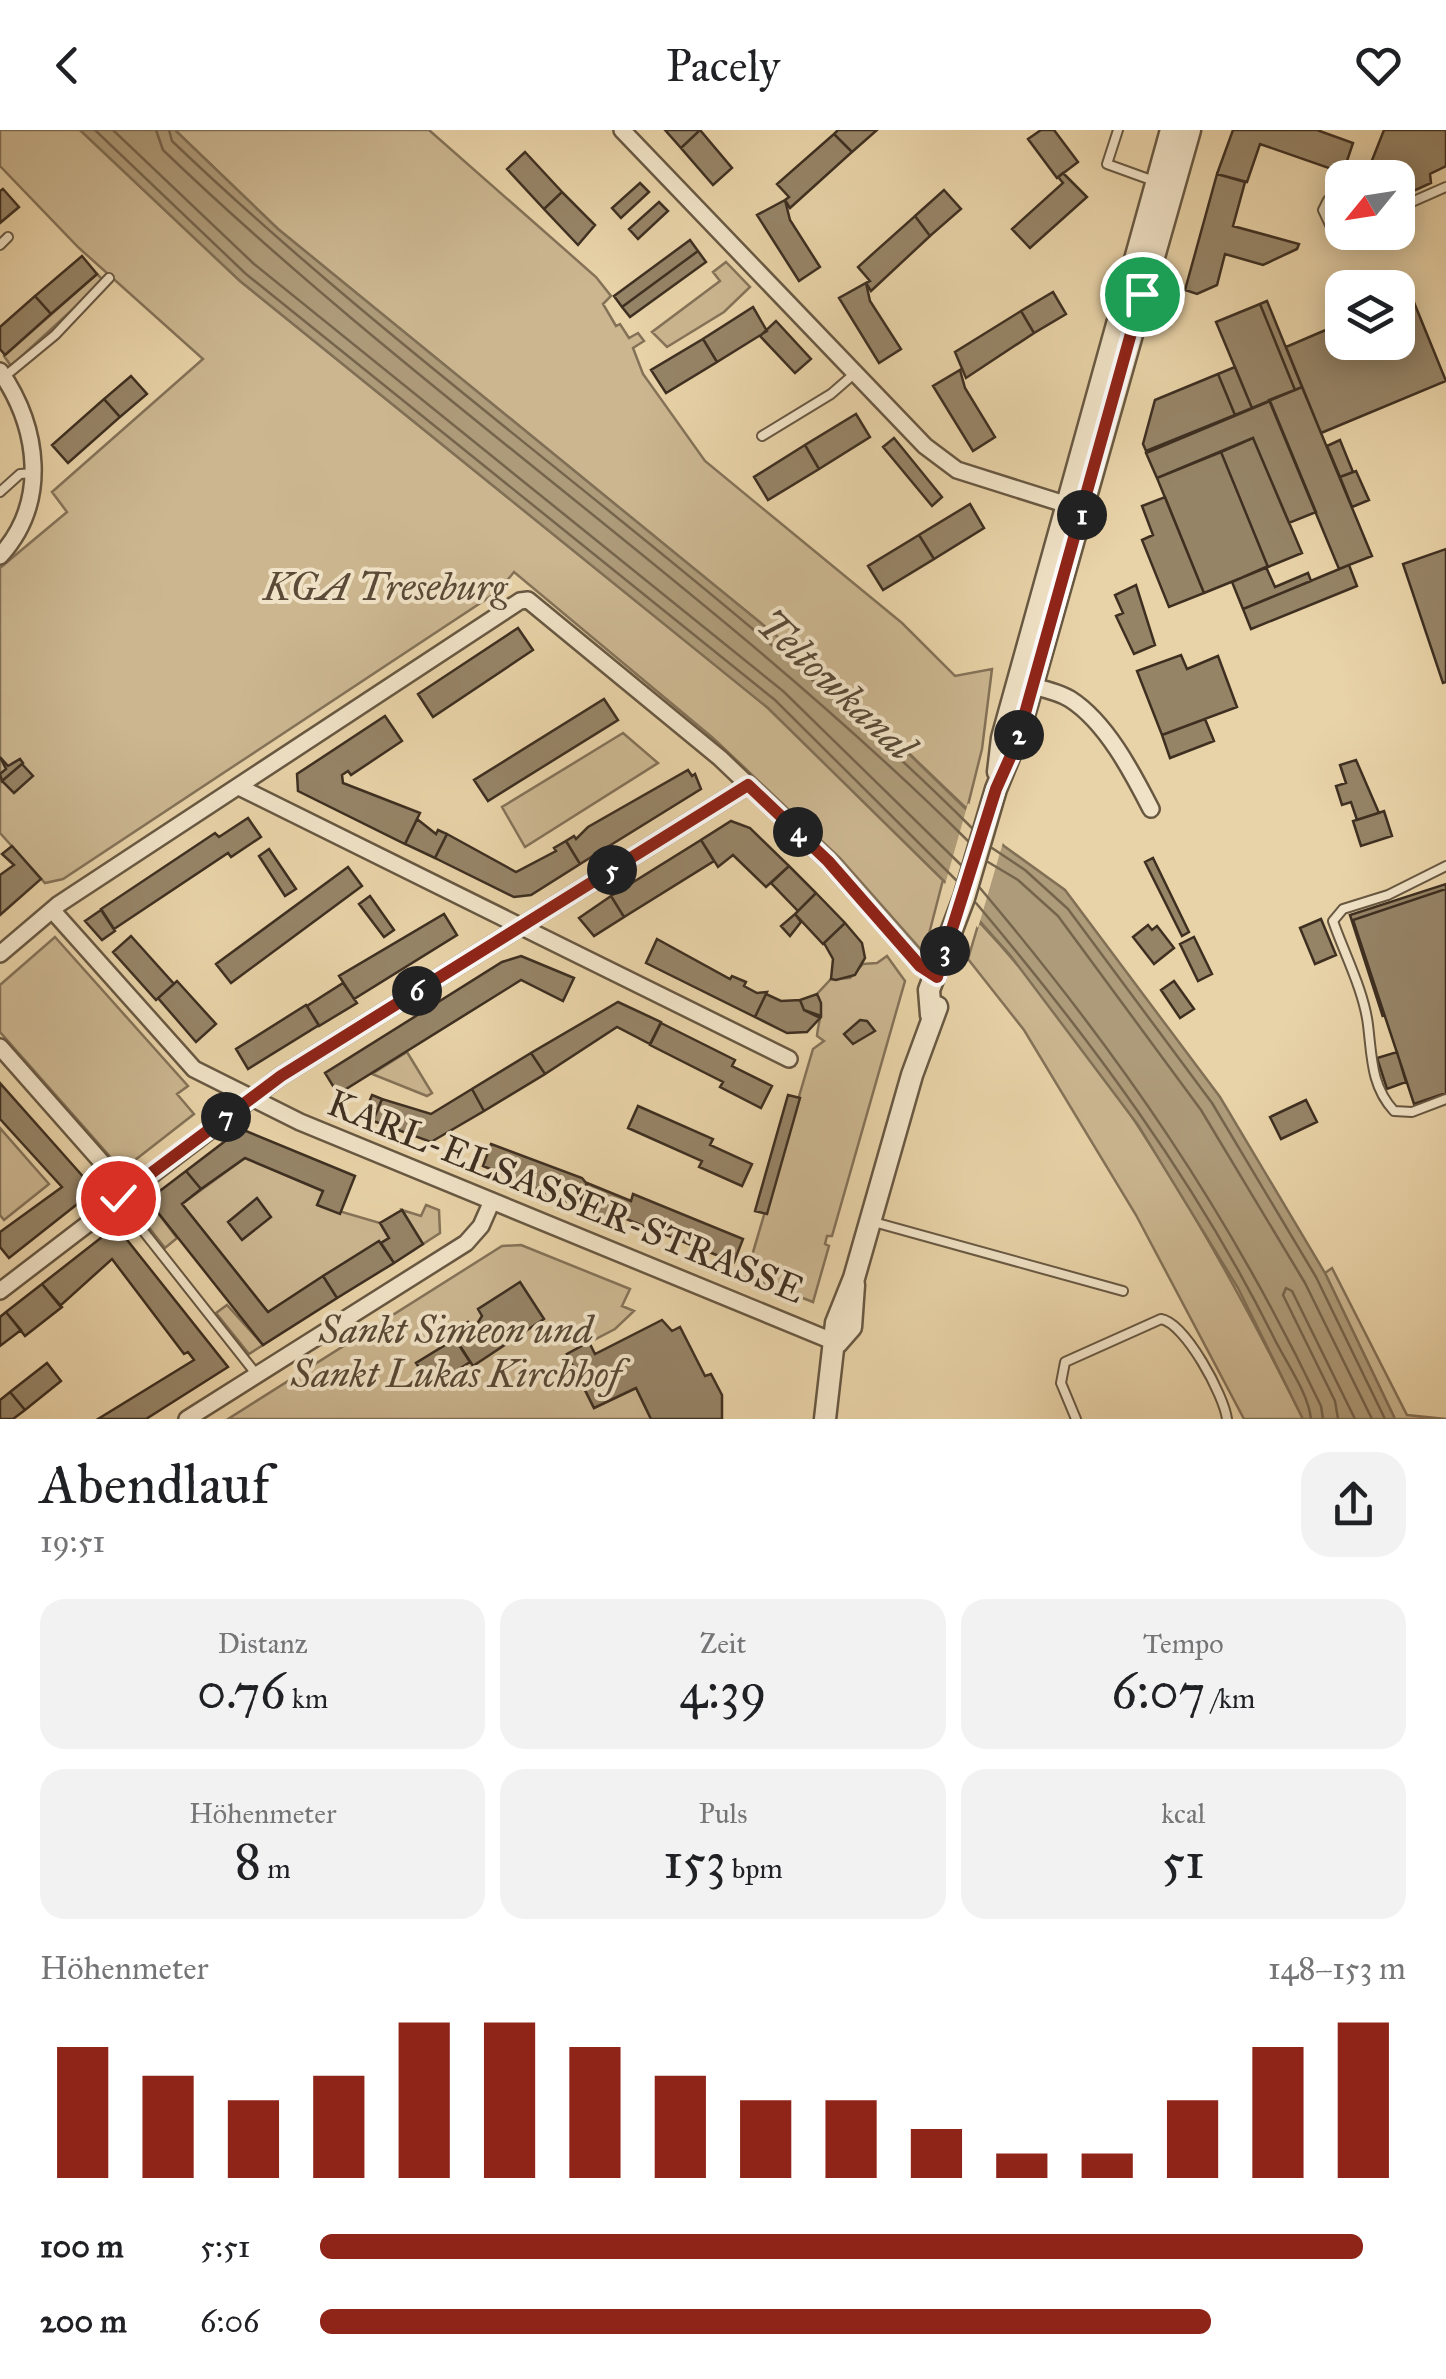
<!DOCTYPE html>
<html lang="de">
<head>
<meta charset="utf-8">
<style>
	body { margin:0; font-family:"IM FELL Great Primer",serif; background:#f2f2f2; color:#202124; height:100vh; display:flex; flex-direction:column; font-size:38px; white-space:nowrap }
	* { box-sizing:border-box; margin:0 }
	p { font-size:32px; color:#757577 }
	.icon { flex:none; width:55px; height:55px; fill:none; stroke:currentColor; stroke-width:2; stroke-linecap:round; stroke-linejoin:round }
	.map { position:relative; height:1289px; overflow:hidden }
	.side { display:flex; flex-direction:column; background:#fff; flex:1 }
	.side>* { flex:none }
	.needle { width:65px; rotate:240deg }
	.fabs { position:absolute; left:1325px; top:30px; display:grid; gap:20px }
	.fabs a { display:grid; place-items:center; width:90px; height:90px; border-radius:20px; background:#fff; box-shadow:0 5px 25px #0003; font-size:50px }
	.pin { position:absolute; display:grid; place-items:center; width:85px; height:85px; color:#fff; margin:-42px; border:5px solid #fff; border-radius:50%; box-shadow:0 2px 10px #0007 }
	.km { position:absolute; width:50px; height:50px; margin:-25px; border-radius:50%; background:#222; color:#fff; font-size:28px; line-height:50px; text-align:center }
	.round { display:grid; place-items:center; flex:none; width:105px; height:105px; border-radius:30px; background:#f2f2f2 }
	.head { display:flex; align-items:center; justify-content:space-between; height:170px; padding:0 40px }
	h1 { font-size:55px; font-weight:600; line-height:75px }
	.stats { display:grid; grid-template-columns:repeat(3,1fr); gap:15px; height:170px; padding:10px 40px }
	.stats div { display:grid; align-content:center; border-radius:25px; background:#f2f2f2; text-align:center }
	.stats b { font-size:50px; font-weight:600 }
	.stats small { font-size:28px; font-weight:400 }
	.stats p { font-size:28px }
	.chart { height:280px; padding:20px 40px }
	.chart p { display:flex; justify-content:space-between }
	.chart svg { width:100%; height:180px; margin-top:10px; stroke:#8f2418; stroke-width:6 }
	ul { padding:0 40px; list-style:none; font-size:32px }
	li { display:grid; grid-template-columns:160px 120px 1fr; align-items:center; height:75px }
	li i { height:25px; border-radius:12px; background:#8f2418 }
	header { display:flex; justify-content:space-between; align-items:center; height:130px; padding:0 40px; background:#fff; font-size:45px; font-weight:600 }
	.map>svg:first-child { display:block }
	.green { fill:#cbb690; stroke:#847258; stroke-width:2.5 }
	.water { fill:#ae9b79; stroke:#817056; stroke-width:2.5 }
	.pier { fill:#e8d2a7 }
	.lines { fill:none; stroke-linecap:round; stroke-linejoin:round }
	.shore { stroke:#76654d; stroke-width:2.5 }
	.building { fill:#968467; stroke:#3e2f21; stroke-width:2.5 }
	.service-casing { stroke:#685842; stroke-width:12 }
	.minor-casing { stroke:#685842; stroke-width:20 }
	.tertiary-casing { stroke:#685842; stroke-width:25 }
	.service { stroke:#f0e2c6; stroke-width:8 }
	.minor { stroke:#f0e2c6; stroke-width:15 }
	.tertiary { stroke:#f0e2c6; stroke-width:20 }
	.route-casing { stroke:#fff; stroke-width:20 }
	.route { stroke:#8f2418; stroke-width:12 }
	.labels { text-anchor:middle; dominant-baseline:central; stroke-width:8; stroke-linejoin:round; paint-order:stroke }
	.park-label { font-size:38px; font-style:italic; fill:#5a4a37; stroke:#f0e2c6 }
	.street-label { font-size:38px; fill:#3e2f21; stroke:#f0e2c6 }
	.water-label { font-size:40px; font-style:italic; fill:#5a4a37; stroke:#f0e2c6 }
</style>
</head>
<body>
<header><svg class="icon" aria-label="back" viewBox="0 0 24 24"><path d="M15 5l-7 7 7 7"/></svg>Pacely<svg class="icon" aria-label="heart" viewBox="0 0 24 24"><path d="M12 20l-8-8c-3-5 5-10 8-4 3-6 11-1 8 4z"/></svg></header>
<div class="map">
<svg width="1446" height="1289" viewBox="0 0 1446 1289">
	<rect width="100%" height="100%" fill="#e8d2a7"/>
	<filter id="stains"><feTurbulence type="fractalNoise" baseFrequency=".002" numOctaves="4"/><feColorMatrix values="0 0 0 0 .2 0 0 0 0 .09 0 0 0 0 .02 0 0 0 .5 -.17"/></filter>
	<radialGradient id="worn" r=".72"><stop offset=".6" stop-color="#630" stop-opacity="0"/><stop offset="1" stop-color="#630" stop-opacity=".3"/></radialGradient>
	<!-- green -->
	<path class="green" d="M0,0H80L240,151L768,578L943,750L924,823L840,728L713,608L514,442L501,458L496,454L490,460L494,464L63,749L45,753L0,703V438L67,382L52,362L203,229L79,118L0,36Z
		M175,0H429L596,147L611,166L603,174L616,196L620,194L629,208L638,203L644,211L633,218L643,244L705,331L902,493L955,546L992,539L982,619L967,679L844,561L278,99Z
		M726,132L750,157L724,182L667,217L652,202L720,151L713,142Z
		M97,144L103,150L96,158L11,236L4,226Z
		M623,603L658,633L525,717L502,677Z
		M979,792C1115,937 1215,1112 1303,1289H1244L1136,1085L1024,900L968,829Z
		M55,807L188,956L177,964L194,984L130,1034L126,1029L114,1031L0,902V855Z
		M887,826L905,851L832,1106H827L825,1114L829,1116L813,1172L746,1146L813,919L824,911L817,906C818,892 825,879 817,864L831,849L850,848L863,834L877,833Z
		M407,922L432,963L427,966L372,944Z
		M0,998L49,1054L4,1090L0,1085Z
		M245,1028L323,1061L318,1075L380,1093L389,1108L268,1182L182,1074Z
		M148,1070L177,1108L165,1118L136,1081Z
		M426,1075L439,1080L440,1103L423,1114L402,1080L421,1086Z
		M521,1115L630,1159L622,1176L634,1181L615,1199L567,1224L594,1278L636,1258L651,1289H228L502,1116Z
		M1332,1138L1407,1285L1446,1289H1395L1325,1143Z
		M227,1175L263,1215L249,1224L216,1183Z"/>
	<!-- water -->
	<path class="water" d="M80,0H175L278,99L844,561L1004,716L1065,760L1220,967L1325,1143L1395,1289H1303L1238,1158L1138,995L1010,825L943,750L768,578L240,151Z"/>
	<!-- pier -->
	<path class="pier" d="M968,673L1004,709L978,798L944,758Z"/>
	<g class="lines">
		<!-- shore -->
		<path class="shore" d="M95,0L246,144L775,570L956,750
			M113,0L254,134L783,561L961,735
			M156,0L163,20C418,265 716,461 968,711
			M169,0L172,11C426,254 722,449 972,698
			M992,718L1025,740L1068,779L1212,973L1316,1147L1385,1289
			M988,732L1018,750L1058,786L1201,980L1305,1153L1372,1289
			M980,758C1120,924 1227,1079 1321,1276L1323,1289
			M976,773C1089,907 1194,1048 1273,1206C1285,1231 1308,1262 1311,1289
			M1338,1289L1335,1271L1283,1165L1286,1158L1292,1161L1355,1289"/>
	</g>
	<!-- building -->
	<path class="building" d="M665,0H700L681,18Z
		M700,0L732,38L713,55L681,18Z
		M838,0H877L852,22L834,4Z
		M1041,0H1054L1078,32L1057,48L1028,9Z
		M1233,0H1317L1353,13L1343,43L1260,14L1247,52L1217,44Z
		M1384,0H1446V36L1430,44L1431,53L1409,63L1403,56L1398,58V48H1365Z
		M834,4L852,22L790,78L785,70L789,67L777,54Z
		M525,22L562,62L544,79L507,39Z
		M1063,43L1087,67L1030,118L1012,99L1063,53L1058,47Z
		M1217,44L1245,52L1233,96L1299,114L1297,119L1263,135L1225,124L1217,155L1197,164L1185,160Z
		M640,53L649,62L621,88L612,78Z
		M3,59L19,77L0,93V61Z
		M944,60L961,79L930,106L915,86Z
		M562,62L595,95L578,115L544,79Z
		M785,70L790,90L820,137L799,151L757,85Z
		M659,72L668,81L638,109L629,99Z
		M915,86L930,106L871,161L866,153L870,151L858,137Z
		M690,110L698,121L622,177L614,166Z
		M698,121L706,132L630,187L622,177Z
		M82,126L97,144L51,184L35,166Z
		M866,153L870,171L901,219L879,233L839,168Z
		M1053,162L1066,184L1034,203L1021,181Z
		M1411,165L1446,251L1321,303L1286,217L1342,193V212H1398V170Z
		M35,166L51,184L5,225L0,219V197Z
		M1267,171L1302,257L1295,260L1260,174Z
		M1260,174L1295,260L1252,278L1216,192Z
		M753,177L767,201L717,232L703,209Z
		M1021,181L1034,203L966,248L955,222Z
		M776,191L811,229L795,243L760,206Z
		M703,209L717,232L666,263L651,240Z
		M1235,237L1252,278L1235,285L1218,244Z
		M960,240L965,258L995,307L973,321L933,256Z
		M1218,244L1235,285L1146,321L1143,314L1155,270Z
		M131,246L147,264L120,287L104,269Z
		M1302,257L1372,426L1339,439L1269,270Z
		M104,269L120,287L68,333L52,315Z
		M1270,271L1316,382L1289,393L1253,308L1157,348L1146,323Z
		M856,284L870,307L819,339L805,315Z
		M894,308L942,367L932,376L883,317Z
		M1253,308L1302,423L1268,437L1221,322Z
		M1340,310L1353,342L1340,347L1327,316Z
		M805,315L819,339L768,370L754,347Z
		M1221,322L1268,437L1204,463L1157,348Z
		M1356,341L1369,370L1352,377L1340,347Z
		M1165,367L1204,463L1169,477L1142,410L1153,405L1142,376Z
		M970,374L984,398L934,429L919,405Z
		M919,405L934,429L883,460L868,436Z
		M1446,419V552L1443,553L1403,434Z
		M1349,435L1357,456L1251,499L1243,479Z
		M1266,437L1275,457L1308,443L1311,451L1243,479L1232,452Z
		M1136,455L1155,515L1134,524L1116,486L1123,483L1115,465Z
		M518,498L533,520L433,587L418,564Z
		M1181,525L1187,539L1218,526L1237,577L1162,605L1137,541Z
		M604,569L618,590L488,671L474,650Z
		M385,586L402,611L351,645L348,641L342,645L343,653L420,683L405,714L298,661L297,644Z
		M1205,589L1214,611L1170,628L1162,605Z
		M0,627L8,636L20,629L23,633L2,651L0,644L6,639Z
		M1356,630L1379,683L1357,690L1351,672L1342,675L1336,656L1346,653L1340,635Z
		M22,634L33,646L14,663L2,651Z
		M688,640L692,646L695,644L701,659L580,734L566,711L574,706L576,709L588,697Z
		M1384,681L1392,706L1361,716L1353,691Z
		M248,688L261,707L231,727L228,723L114,799L101,779L215,703L219,707Z
		M417,689L436,704L438,700L447,704L435,728L405,714Z
		M731,691L750,698L789,736L766,757L733,725L718,737L701,710Z
		M447,704L516,742L556,721L554,718L566,711L580,734L531,765L514,767L435,728Z
		M701,710L714,731L624,787L611,766Z
		M12,716L41,749L0,785V745L14,735L2,724Z
		M269,719L296,759L285,766L259,726Z
		M1153,728L1189,802L1182,806L1145,732Z
		M789,736L816,763L798,781L771,753Z
		M348,737L362,756L231,853L216,834Z
		M1446,754V759L1353,790L1383,887L1350,785Z
		M1446,759V963L1414,974L1353,790Z
		M816,763L845,793L823,814L795,784Z
		M370,766L394,800L384,807L359,774Z
		M611,766L624,787L594,806L579,788Z
		M101,780L115,801L102,810L85,791Z
		M444,784L457,805L354,869L339,846Z
		M795,784L801,792L790,806L781,796Z
		M1321,789L1336,825L1315,834L1300,798Z
		M845,793L862,813L865,828L855,845L836,850L831,849L833,829L824,813Z
		M1148,795L1152,800L1157,796L1174,818L1154,834L1133,807Z
		M131,806L174,854L156,870L113,822Z
		M1194,807L1212,844L1198,851L1180,814Z
		M657,809L730,849L732,846L746,852L744,856L757,863L767,862L755,887L646,833Z
		M521,826L574,848L563,871L521,850L338,964L325,943L502,832Z
		M177,851L216,894L196,912L158,868Z
		M1174,851L1194,879L1180,888L1161,860Z
		M343,853L357,873L319,896L307,876Z
		M766,864L781,871L800,870L804,880L820,888L807,902L787,903L755,887Z
		M817,864L821,873V886L804,880L800,870Z
		M618,872L661,892L650,914L617,897L545,944L531,923Z
		M306,875L319,895L248,939L236,919Z
		M860,890L867,891L875,901L853,914L844,904Z
		M661,893L735,930L732,936L772,956L761,978L720,957L723,952L650,915Z
		M1397,922L1406,952L1387,959L1377,928Z
		M531,923L545,944L484,981L472,959Z
		M0,953L95,1060L9,1128L0,1117V1102L62,1057L0,989Z
		M472,959L484,981L431,1012L373,991L382,969L431,984Z
		M372,965L382,969L373,991L363,987Z
		M788,965L800,968L767,1084L755,1081Z
		M1306,970L1317,992L1281,1009L1270,987Z
		M638,976L713,1009L710,1015L752,1034L742,1056L699,1037L702,1031L628,998Z
		M241,999L355,1046L340,1084L317,1075L323,1061L245,1028L201,1059L186,1041Z
		M491,1014L582,1048L587,1054L578,1076L483,1036Z
		M186,1041L201,1059L182,1074L268,1182L323,1146L337,1168L263,1215L148,1070Z
		M587,1053L631,1071L633,1064L743,1109L734,1132L624,1088L621,1094L578,1076Z
		M257,1068L271,1087L242,1110L228,1092Z
		M402,1080L423,1114L394,1133L381,1113L389,1108L380,1093Z
		M116,1096L228,1237L146,1289H98L194,1230L188,1222L184,1224L112,1129L60,1176L42,1154Z
		M379,1111L394,1133L337,1168L323,1146Z
		M520,1152L544,1189L473,1236L451,1202L468,1192L472,1197L477,1194L482,1186L478,1179Z
		M42,1154L62,1177L25,1206L6,1182Z
		M6,1182L21,1200L0,1216V1187Z
		M662,1190L672,1201L680,1197L705,1246L711,1244L722,1265V1289H651L636,1258L594,1278L567,1224L589,1212L595,1224Z
		M455,1209L470,1232L453,1243L451,1240L431,1256L416,1233Z
		M47,1233L61,1251L25,1280L10,1262Z
		M10,1262L25,1280L13,1289H0V1270Z"/>
	<g class="lines">
		<defs>
			<path id="service" d="M1118,0L1107,34L1154,51
				M1342,64L1328,70L1323,80L1332,99L1342,102
				M1398,78L1446,57
				M0,115L8,107
				M4,247L55,205L109,148
				M762,306L831,264L854,244
				M0,362L20,344L34,343
				M1446,736L1388,765L1343,779L1333,791C1344,823 1364,861 1368,895C1372,927 1371,956 1394,981L1412,982L1446,969
				M118,1069L257,1245
				M870,1091L1123,1161
				M1076,1289L1061,1253L1065,1232L1161,1189C1185,1193 1224,1265 1227,1289"/>
			<path id="minor" d="M622,0L925,316L957,340L1074,377
				M0,241C39,298 49,372 0,426
				M1024,554C1039,558 1057,561 1070,569C1106,592 1132,642 1151,679
				M239,657L789,929
				M52,780L194,939L300,992L837,1213
				M0,824L59,774L520,471L528,470L720,628L828,731L916,831L937,847
				M0,917L128,1062
				M0,1161L281,946L748,655
				M187,1289L466,1113L481,1096L492,1071"/>
			<path id="tertiary" d="M998,642L1002,608L1171,0
				M931,885L929,860L964,768L996,659L1019,603L1190,0
				M837,1213L851,1197L854,1155
				M825,1289L836,1193L854,1148L912,945L937,877"/>
		</defs>
		<!-- service casing -->
		<use href="#service" class="service-casing"/>
		<!-- minor casing -->
		<use href="#minor" class="minor-casing"/>
		<!-- tertiary casing -->
		<use href="#tertiary" class="tertiary-casing"/>
		<!-- service -->
		<use href="#service" class="service"/>
		<!-- minor -->
		<use href="#minor" class="minor"/>
		<!-- tertiary -->
		<use href="#tertiary" class="tertiary"/>
	</g>
	<g class="lines">
		<defs>
			<path id="route" d="M118,1068L281,946L748,655L828,731L920,836L937,847L996,659L1017,612L1142,164"/>
		</defs>
		<!-- route casing -->
		<use href="#route" class="route-casing"/>
		<!-- route -->
		<use href="#route" class="route"/>
	</g>
	<g class="labels">
		<!-- park labels -->
		<g class="park-label">
			<text x="385" y="457">KGA Treseburg</text>
			<text x="456" y="1200">Sankt Simeon und<tspan x="456" dy="44">Sankt Lukas Kirchhof</tspan></text>
		</g>
		<!-- street labels -->
		<g class="street-label">
			<text transform="translate(566 1066) rotate(22)">KARL-ELSASSER-STRASSE</text>
		</g>
		<!-- water labels -->
		<g class="water-label">
			<text transform="translate(836 555) rotate(43)">Teltowkanal</text>
		</g>
	</g>
	<rect width="100%" height="100%" filter="url(#stains)"/>
	<rect width="100%" height="100%" fill="url(#worn)"/>
</svg>
<div class="fabs">
<a><svg class="needle" viewBox="-14 -14 28 28"><path d="M0-13l5 13h-10z" fill="#e53935"/><path d="M0 13l5-13h-10z" fill="#757577"/></svg></a>
<a><svg class="icon" aria-label="layers" viewBox="0 0 24 24"><path d="M12 4l9 5-9 5-9-5zM3 14l9 5 9-5"/></svg></a>
</div>
<div class="pin" style="left:1142px;top:164px;background:#1e9e55"><svg class="icon" aria-label="arrive" viewBox="0 0 24 24"><path d="M6 21V4h12l-3 4 3 4H6"/></svg></div>
<div class="pin" style="left:118px;top:1068px;background:#d93025"><svg class="icon" aria-label="check" viewBox="0 0 24 24"><path d="M5 12l5 5 9-10"/></svg></div>
<b class="km" style="left:1082px;top:385px">1</b>
<b class="km" style="left:1019px;top:605px">2</b>
<b class="km" style="left:945px;top:821px">3</b>
<b class="km" style="left:798px;top:702px">4</b>
<b class="km" style="left:612px;top:740px">5</b>
<b class="km" style="left:417px;top:861px">6</b>
<b class="km" style="left:226px;top:987px">7</b>
</div>
<section class="side">
<div class="head"><div><h1>Abendlauf</h1><p>19:51</p></div><a class="round"><svg class="icon" aria-label="share" viewBox="0 0 24 24"><path d="M12 15V3M7 8l5-5 5 5M5 13v7h14v-7"/></svg></a></div>
<div class="stats">
<div><p>Distanz</p><b>0.76<small> km</small></b></div>
<div><p>Zeit</p><b>4:39</b></div>
<div><p>Tempo</p><b>6:07<small> /km</small></b></div>
</div>
<div class="stats">
<div><p>Höhenmeter</p><b>8<small> m</small></b></div>
<div><p>Puls</p><b>153<small> bpm</small></b></div>
<div><p>kcal</p><b>51</b></div>
</div>
<div class="chart"><p><span>Höhenmeter</span>148–153 m</p>
<svg viewBox="0 0 160 44" preserveAspectRatio="none"><path d="M5 44V12M15 44V19M25 44V25M35 44V19M45 44V6M55 44V6M65 44V12M75 44V19M85 44V25M95 44V25M105 44V32M115 44V38M125 44V38M135 44V25M145 44V12M155 44V6"/></svg>
</div>
<ul>
<li><b>100 m</b>5:51<i style="width:96%"></i></li>
<li><b>200 m</b>6:06<i style="width:82%"></i></li>
</ul>
</section>
</body>
</html>
